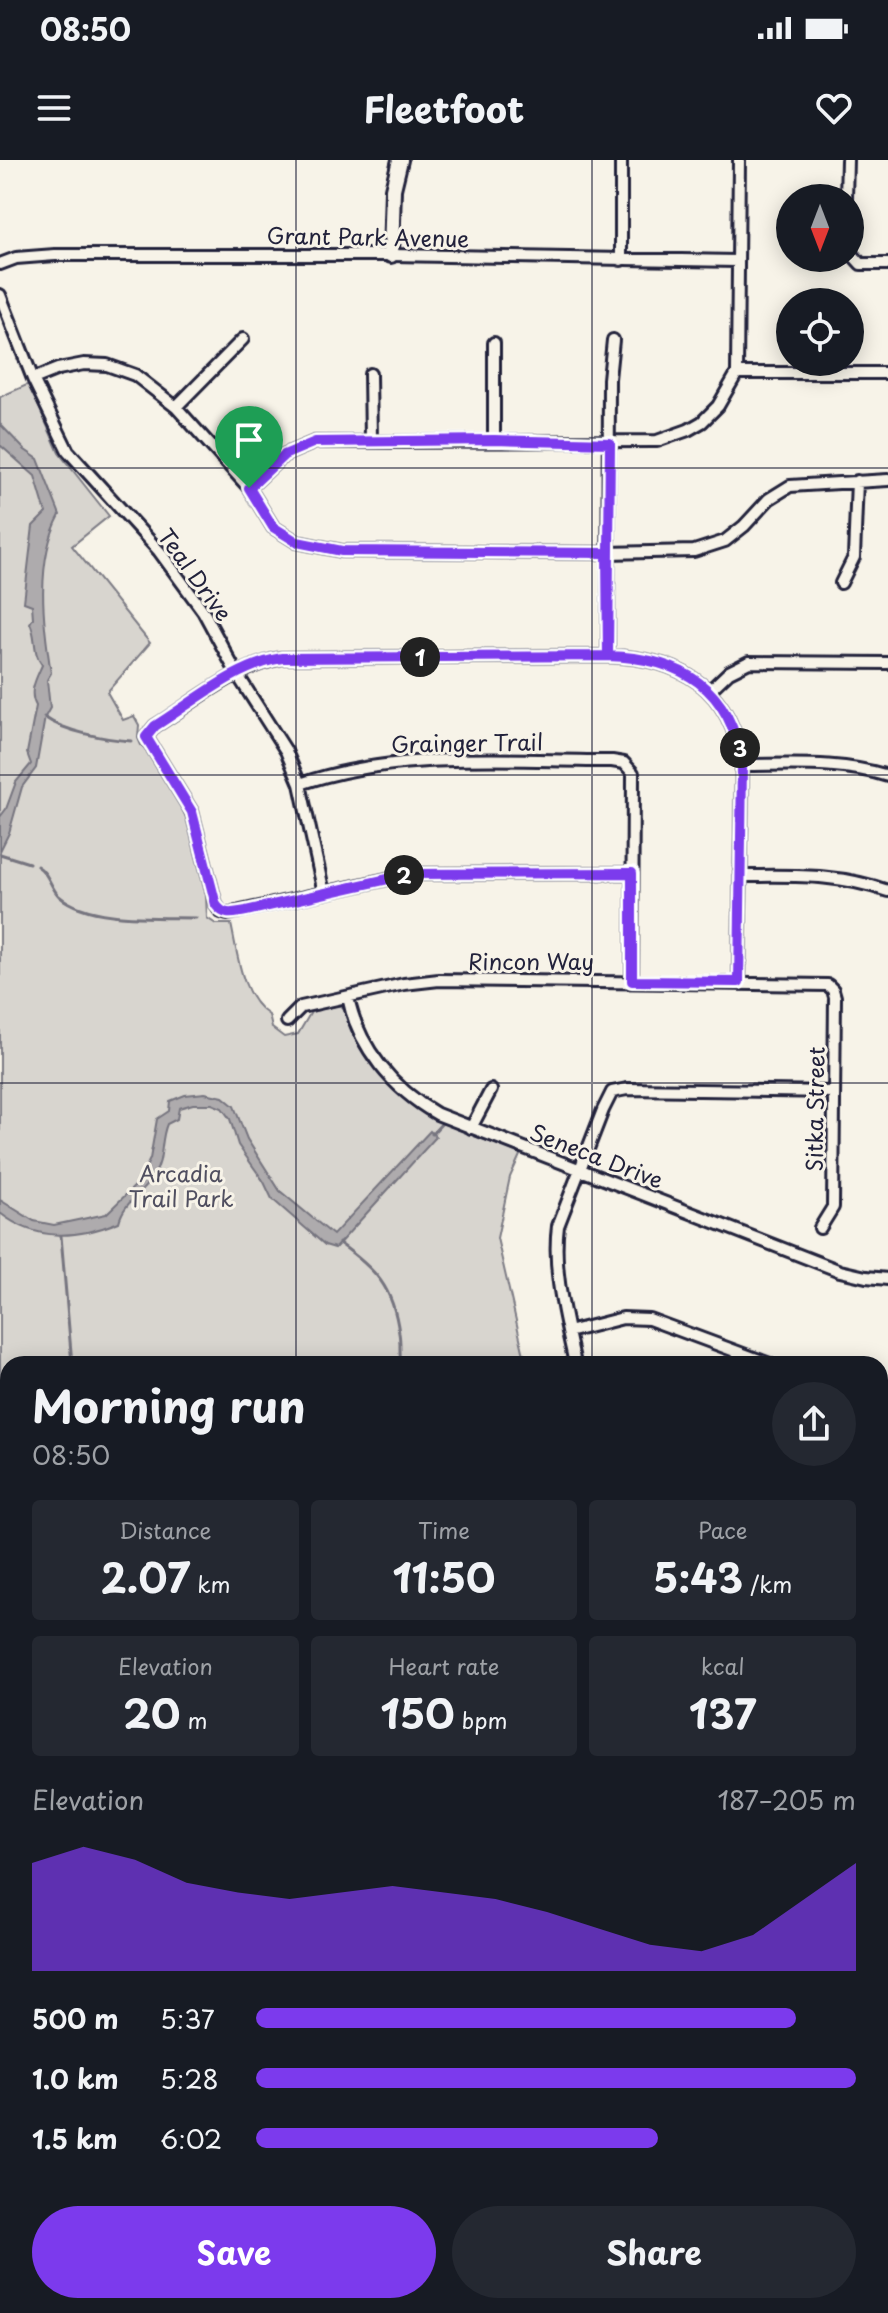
<!DOCTYPE html>
<html lang="en">
<head>
<meta charset="utf-8">
<style>
	body { margin:0; font-family:"Playpen Sans",sans-serif; background:#242831; color:#f1f3f6; height:100vh; display:flex; flex-direction:column; font-size:30px; white-space:nowrap }
	* { box-sizing:border-box; margin:0 }
	p { font-size:26px; color:#9ea1a6 }
	.icon { flex:none; width:44px; height:44px; fill:none; stroke:currentColor; stroke-width:2; stroke-linecap:round; stroke-linejoin:round }
	.map { position:relative; flex:1; overflow:hidden }
	.side { position:absolute; left:0px; top:1196px; width:888px; height:958px; display:flex; flex-direction:column; background:#171b24; border-radius:24px 24px 0 0; box-shadow:0 4px 20px #0003 }
	.side>* { flex:none }
	.needle { width:52px; rotate:180deg }
	.fabs { position:absolute; left:776px; top:24px; display:grid; gap:16px }
	.fabs a { display:grid; place-items:center; width:88px; height:88px; border-radius:50%; background:#171b24; box-shadow:0 4px 20px #0003; font-size:40px }
	.pin { position:absolute; display:grid; place-items:center; width:68px; height:68px; color:#fff; margin:-82px -34px; border-radius:50% 50% 50% 0; rotate:-45deg; box-shadow:0 0 8px #0007 }
	.pin .icon { rotate:45deg }
	.km { position:absolute; width:40px; height:40px; margin:-20px; border-radius:50%; background:#222; color:#fff; font-size:22px; line-height:40px; text-align:center }
	.round { display:grid; place-items:center; flex:none; width:84px; height:84px; border-radius:42px; background:#242831 }
	.overview { display:flex; align-items:center; justify-content:space-between; height:136px; padding:0 32px }
	h1 { font-size:44px; font-weight:700; line-height:60px }
	.metrics { display:grid; grid-template-columns:repeat(3,1fr); gap:12px; height:136px; padding:8px 32px }
	.metrics div { display:grid; align-content:center; border-radius:8px; background:#242831; text-align:center }
	.metrics b { font-size:40px; font-weight:700 }
	.metrics small { font-size:22px; font-weight:400 }
	.metrics p { font-size:22px }
	.chart { height:224px; padding:16px 32px }
	.chart p { display:flex; justify-content:space-between }
	.chart svg { width:100%; height:144px; margin-top:8px; fill:#7c3aed; opacity:.7 }
	.action { display:flex; gap:16px; margin-top:auto; padding:16px 32px }
	.action a { flex:1; height:92px; border-radius:48px; background:#7c3aed; color:#fff; font-size:32px; font-weight:700; line-height:92px; text-align:center }
	.action a+a { background:#242831; color:#f1f3f6 }
	ul { padding:0 32px; list-style:none; font-size:26px }
	li { display:grid; grid-template-columns:128px 96px 1fr; align-items:center; height:60px }
	li i { height:20px; border-radius:10px; background:#7c3aed }
	.status { display:flex; justify-content:space-between; align-items:center; height:56px; padding:0 40px; background:#171b24; direction:ltr }
	.status svg { height:22px; fill:currentColor }
	header { display:flex; justify-content:space-between; align-items:center; height:104px; padding:0 32px; background:#171b24; font-size:36px; font-weight:700 }
	.map>svg:first-child { display:block }
	.green { fill:#d8d5cf; stroke:#7d7c85; stroke-width:2 }
	.water { fill:#aeabad; stroke:#76747f; stroke-width:2 }
	.lines { fill:none; stroke-linecap:round; stroke-linejoin:round }
	.stream { stroke:#76747f; stroke-width:3 }
	.street-casing { stroke:#22223b; stroke-width:16 }
	.secondary-casing { stroke:#22223b; stroke-width:20 }
	.primary-casing { stroke:#22223b; stroke-width:22 }
	.street { stroke:#f7f3e8; stroke-width:10 }
	.secondary { stroke:#f7f3e8; stroke-width:14 }
	.primary { stroke:#f7f3e8; stroke-width:16 }
	.route-casing { stroke:#fff; stroke-width:16 }
	.route { stroke:#7c3aed; stroke-width:10 }
	.grid { fill:none; stroke:#22223b; stroke-width:2; stroke-opacity:0.55 }
	.labels { text-anchor:middle; dominant-baseline:central; stroke-width:6; stroke-linejoin:round; paint-order:stroke }
	.street-label { font-size:22px; fill:#22223b; stroke:#f7f3e8 }
	.park-label { font-size:22px; fill:#504f60; stroke:#f7f3e8 }
</style>
</head>
<body>
<div class="status"><b>08:50</b><svg viewBox="0 0 49 12"><path d="M0 12V9h3v3zM5 12V6h3v6zM10 12V3h3v9zM15 12V0h3v12zM26 1h20v11H26zM47 4h2v5h-2z"/></svg></div>
<header><svg class="icon" aria-label="menu" viewBox="0 0 24 24"><path d="M4 6h16M4 12h16M4 18h16"/></svg>Fleetfoot<svg class="icon" aria-label="heart" viewBox="0 0 24 24"><path d="M12 20l-8-8c-3-5 5-10 8-4 3-6 11-1 8 4z"/></svg></header>
<div class="map">
<svg width="888" height="2153" viewBox="0 0 888 2153">
	<rect width="100%" height="100%" fill="#f7f3e8"/>
	<filter id="ink" filterUnits="userSpaceOnUse"><feTurbulence type="fractalNoise" baseFrequency=".0125" numOctaves="2"/><feDisplacementMap in="SourceGraphic" scale="16" xChannelSelector="R" yChannelSelector="G"/><feConvolveMatrix kernelMatrix="1 2 1 2 8 2 1 2 1" color-interpolation-filters="sRGB"/></filter>
	<g filter="url(#ink)">
		<!-- green -->
		<path class="green" d="M29,224L59,293L109,356L72,386L150,483L107,532L123,560L134,556L139,565L138,578L141,585L150,592L175,632L191,669L206,734L207,758L216,764H231C238,795 241,837 269,855L272,868L284,877L298,874L311,852L339,845L344,848C356,872 366,898 384,919C420,959 472,976 521,993L510,1017L497,1078L526,1204H8V1262L0,1263V237Z
			M880,1619L888,1623V1954H880Z"/>
		<!-- water -->
		<path class="water" d="M0,264L25,290L38,299L60,355C35,401 43,463 51,513L47,520L50,548L45,557L36,608L22,627L9,673L0,691V657L6,649L16,622L31,604L27,593L36,546C28,532 36,519 42,505C32,492 37,477 30,463L33,458L32,445L24,442L33,366L46,353L35,316L0,285Z
			M205,933L223,937L234,946L247,979L280,1031L333,1075L430,971L436,977L335,1088L325,1085L272,1039L264,1022L238,985L230,959L222,948L212,944H193L179,948L177,959L167,964C160,980 164,1000 154,1015C144,1033 124,1041 119,1062C77,1079 37,1082 0,1053V1040L34,1061L54,1065L106,1054L138,1023L150,999L157,959L169,951L170,941L185,935Z"/>
		<g class="lines">
			<!-- stream -->
			<path class="stream" d="M44,557C65,572 105,579 131,581
				M0,694L29,703
				M37,706C49,713 50,727 59,736C89,762 158,757 196,758
				M432,974L443,962
				M61,1076L72,1204
				M339,1083C375,1109 393,1126 399,1173C401,1183 399,1194 401,1204
				M880,1638L888,1642"/>
			<defs>
				<path id="street" d="M846,38L847,0
					M850,92L861,104H888
					M621,100V0
					M0,104L16,98L55,95H391L737,101
					M0,135L33,219L68,291L159,391L203,451L237,514L286,591L300,624L324,733
					M737,213H888
					M370,214L371,280
					M33,219L58,209L84,204L107,205L135,215L176,247L249,328L273,367L297,382L342,391L607,393L694,391L725,381L744,366L769,339L790,326L888,320
					M176,247L243,179
					M494,280V183
					M249,328L284,295L315,282L657,281L688,270L702,262L718,246L737,213L739,0
					M841,423L854,397L857,321
					M608,496L609,219L613,180
					M709,531L729,512L749,502L888,503
					M742,605C792,605 840,601 888,616
					M300,624C398,590 510,601 612,601L624,603L633,613L632,821
					M632,713L410,714L227,754L221,752L216,745L192,652L146,577L155,566C194,542 236,506 282,498L608,496C682,498 731,528 742,605L739,822
					M741,716C794,716 837,713 888,731
					M348,837C358,887 393,929 437,954L840,1111L866,1117L888,1119
					M287,861L301,847L404,824L439,820L828,825L833,830L835,837L833,1047L820,1068
					M471,968L491,930
					M568,1172L623,1158L649,1159L770,1204
					M575,1204C566,1161 552,1110 558,1066L603,950L612,932L627,929L834,932
					M880,1247L888,1250
					M0,1270L8,1268
					M880,1358L888,1361
					M880,1473L888,1476
					M0,1571L8,1548
					M0,1719L8,1736
					M0,2046H8
					M568,2146V2153
					M32,2153V2146"/>
				<path id="secondary" d="M391,95L393,29L400,0
					M0,1589L8,1592
					M147,2153L149,2146"/>
				<path id="primary" d="M0,1930H8
					M0,1969H8
					M880,2024L888,2028
					M880,2065L888,2068"/>
			</defs>
			<!-- street casing -->
			<use href="#street" class="street-casing"/>
			<!-- secondary casing -->
			<use href="#secondary" class="secondary-casing"/>
			<!-- primary casing -->
			<use href="#primary" class="primary-casing"/>
			<!-- street -->
			<use href="#street" class="street"/>
			<!-- secondary -->
			<use href="#secondary" class="secondary"/>
			<!-- primary -->
			<use href="#primary" class="primary"/>
		</g>
	</g>
	<g class="lines" filter="url(#ink)">
		<defs>
			<path id="route" d="M249,328L273,367L297,382L342,391L607,393L608,496L282,498C236,505 194,542 155,566L146,577L192,652L216,745C225,757 233,753 246,751L410,714L632,713V821L739,822L742,605C731,528 682,498 608,496L610,283L494,280L315,282L284,295L249,328"/>
		</defs>
		<!-- route casing -->
		<use href="#route" class="route-casing"/>
		<!-- route -->
		<use href="#route" class="route"/>
	</g>
	<!-- grid -->
	<path class="grid" d="M296,0V1204M592,0V1204M0,308H888M0,615H888M0,923H888M0,1230H8M880,1230H888M0,1538H8M880,1538H888M0,1845H8M880,1845H888M296,2146V2153M592,2146V2153"/>
	<g class="labels">
		<!-- street labels -->
		<g class="street-label">
			<text transform="translate(368 76) rotate(1)">Grant Park Avenue</text>
			<text transform="translate(196 414) rotate(54)">Teal Drive</text>
			<text transform="translate(467 582) rotate(-1)">Grainger Trail</text>
			<text x="531" y="800">Rincon Way</text>
			<text transform="translate(814 949) rotate(-89)">Sitka Street</text>
			<text transform="translate(597 995) rotate(21)">Seneca Drive</text>
		</g>
		<!-- park labels -->
		<g class="park-label">
			<text x="181" y="1012">Arcadia<tspan x="181" dy="25">Trail Park</tspan></text>
		</g>
	</g>
</svg>
<div class="fabs">
<a><svg class="needle" viewBox="-14 -14 28 28"><path d="M0-13l5 13h-10z" fill="#e53935"/><path d="M0 13l5-13h-10z" fill="#9ea1a6"/></svg></a>
<a><svg class="icon" aria-label="locate" viewBox="0 0 24 24"><circle cx="12" cy="12" r="6"/><path d="M12 2v4M12 18v4M2 12h4M18 12h4"/></svg></a>
</div>
<div class="pin" style="left:249px;top:328px;background:#1e9e55"><svg class="icon" aria-label="arrive" viewBox="0 0 24 24"><path d="M6 21V4h12l-3 4 3 4H6"/></svg></div>
<b class="km" style="left:420px;top:497px">1</b>
<b class="km" style="left:404px;top:715px">2</b>
<b class="km" style="left:740px;top:588px">3</b>
<section class="side">
<div class="overview"><div><h1>Morning run</h1><p>08:50</p></div><a class="round"><svg class="icon" aria-label="share" viewBox="0 0 24 24"><path d="M12 15V3M7 8l5-5 5 5M5 13v7h14v-7"/></svg></a></div>
<div class="metrics">
<div><p>Distance</p><b>2.07<small> km</small></b></div>
<div><p>Time</p><b>11:50</b></div>
<div><p>Pace</p><b>5:43<small> /km</small></b></div>
</div>
<div class="metrics">
<div><p>Elevation</p><b>20<small> m</small></b></div>
<div><p>Heart rate</p><b>150<small> bpm</small></b></div>
<div><p>kcal</p><b>137</b></div>
</div>
<div class="chart"><p><span>Elevation</span>187–205 m</p>
<svg viewBox="0 0 160 44" preserveAspectRatio="none"><path d="M0 44V11L10 6L20 10L30 17L40 20L50 22L60 20L70 18L80 20L90 22L100 26L110 31L120 36L130 38L140 33L150 22L160 11V44z"/></svg>
</div>
<ul>
<li><b>500 m</b>5:37<i style="width:90%"></i></li>
<li><b>1.0 km</b>5:28<i style="width:100%"></i></li>
<li><b>1.5 km</b>6:02<i style="width:67%"></i></li>
</ul>
<div class="action"><a>Save</a><a>Share</a></div>
</section>
</div>
</body>
</html>
